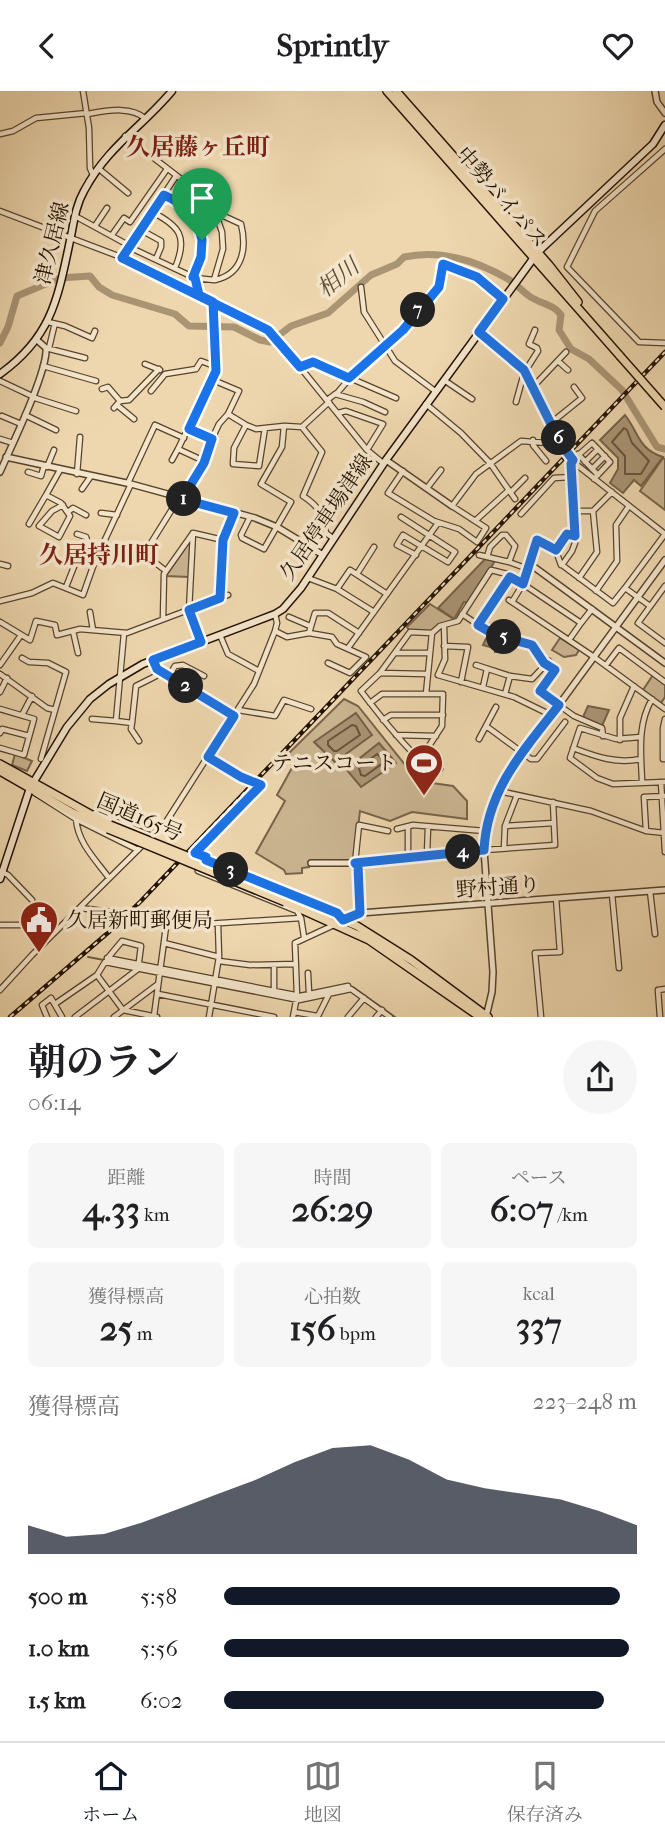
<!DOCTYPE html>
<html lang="ja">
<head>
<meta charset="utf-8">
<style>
	body { margin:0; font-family:"IM FELL French Canon","Noto Serif JP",serif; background:#f6f6f6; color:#202124; height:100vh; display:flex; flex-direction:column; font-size:26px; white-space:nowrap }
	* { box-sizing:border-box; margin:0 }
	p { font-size:23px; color:#757577 }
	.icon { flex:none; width:38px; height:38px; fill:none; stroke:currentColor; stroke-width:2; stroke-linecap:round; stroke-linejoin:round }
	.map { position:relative; height:926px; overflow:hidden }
	.panel { display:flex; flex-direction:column; background:#fff; flex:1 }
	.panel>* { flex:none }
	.pin { position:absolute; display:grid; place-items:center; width:60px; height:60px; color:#fff; margin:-72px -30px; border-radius:50% 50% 50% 0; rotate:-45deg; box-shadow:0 0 7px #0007 }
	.pin .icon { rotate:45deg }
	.km { position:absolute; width:35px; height:35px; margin:-18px; border-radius:50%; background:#222; color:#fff; font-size:19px; line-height:35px; text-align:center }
	.round { display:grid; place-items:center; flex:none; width:74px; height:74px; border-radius:37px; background:#f6f6f6 }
	.headline { display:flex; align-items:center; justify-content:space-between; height:119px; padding:0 28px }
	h1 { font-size:38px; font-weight:700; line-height:52px }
	.stats { display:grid; grid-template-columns:repeat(3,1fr); gap:10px; height:119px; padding:7px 28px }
	.stats div { display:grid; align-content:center; border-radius:10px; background:#f6f6f6; text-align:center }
	.stats b { font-size:35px; font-weight:700 }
	.stats small { font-size:19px; font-weight:400 }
	.stats p { font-size:19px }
	.chart { height:196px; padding:14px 28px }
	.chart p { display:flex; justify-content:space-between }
	.chart svg { width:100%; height:126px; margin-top:7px; fill:#111827; opacity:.7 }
	ul { padding:0 28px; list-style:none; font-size:23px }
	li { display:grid; grid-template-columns:112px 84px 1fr; align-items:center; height:52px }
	li i { height:18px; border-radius:9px; background:#111827 }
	header { display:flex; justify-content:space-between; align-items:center; height:91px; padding:0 28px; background:#fff; font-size:32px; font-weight:700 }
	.dock { display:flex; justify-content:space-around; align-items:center; height:98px; border-top:2px solid #e0e0e0; background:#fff; font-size:19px; color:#757577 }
	.dock a { display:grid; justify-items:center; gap:4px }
	.dock .current { color:#111827 }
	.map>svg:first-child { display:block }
	.green { fill:#cbb692; stroke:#77644a; stroke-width:2 }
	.water { fill:#a99474; stroke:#736046; stroke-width:2 }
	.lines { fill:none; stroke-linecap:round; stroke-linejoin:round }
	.shore { stroke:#66533b; stroke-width:2 }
	.stream { stroke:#736046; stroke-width:2 }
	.river { stroke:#a99474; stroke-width:7 }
	.minor-casing { stroke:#56432d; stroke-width:7 }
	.tertiary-casing { stroke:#56432d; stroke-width:8 }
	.secondary-casing { stroke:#231202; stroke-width:9 }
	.trunk-casing { stroke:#231202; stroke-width:10 }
	.minor { stroke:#f4e5cb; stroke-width:4.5 }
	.tertiary { stroke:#f4e5cb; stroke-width:5 }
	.secondary { stroke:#f4e5cb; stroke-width:6 }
	.trunk { stroke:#eed7af; stroke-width:7 }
	.rail-casing { stroke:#231202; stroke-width:4.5 }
	.rail { stroke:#f4e5cb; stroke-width:2; stroke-dasharray:5; stroke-linecap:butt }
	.trunk-bridge-casing { stroke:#231202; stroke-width:10; stroke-linecap:butt }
	.trunk-bridge { stroke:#eed7af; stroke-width:7 }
	.route-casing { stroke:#fff; stroke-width:14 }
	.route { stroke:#1a73e8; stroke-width:9 }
	.labels { text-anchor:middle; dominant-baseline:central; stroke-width:7; stroke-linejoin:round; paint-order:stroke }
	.street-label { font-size:21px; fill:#231202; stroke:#f4e5cb }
	.poi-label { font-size:21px; fill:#231202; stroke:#f4e5cb; text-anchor:end }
	.water-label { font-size:23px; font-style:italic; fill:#5f4c35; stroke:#f4e5cb }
	.quarter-label { font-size:24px; font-weight:bold; fill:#7a1f14; stroke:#f4e5cb }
</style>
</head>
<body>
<header><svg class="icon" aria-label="back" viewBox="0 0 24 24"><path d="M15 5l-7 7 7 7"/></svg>Sprintly<svg class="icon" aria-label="heart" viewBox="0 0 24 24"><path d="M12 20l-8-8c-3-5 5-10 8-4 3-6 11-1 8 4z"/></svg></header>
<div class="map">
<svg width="665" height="926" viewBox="0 0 665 926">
	<rect width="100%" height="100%" fill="#eed7af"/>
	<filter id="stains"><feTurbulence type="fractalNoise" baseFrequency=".00286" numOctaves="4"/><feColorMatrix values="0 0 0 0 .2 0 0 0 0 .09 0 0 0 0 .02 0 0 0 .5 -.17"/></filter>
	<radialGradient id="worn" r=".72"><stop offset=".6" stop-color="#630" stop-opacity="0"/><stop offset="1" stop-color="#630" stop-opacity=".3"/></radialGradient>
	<!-- green -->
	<path class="green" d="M663,367L665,368V419L640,400Z
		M188,453L190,454L189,486L166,485Z
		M430,513L455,529L432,540L409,539L407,536Z
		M560,547L579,559L576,564L564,566L552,559Z
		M653,584L665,593V606L661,612L643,599Z
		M344,608L358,615L418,690L453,695L467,710V728L412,721L390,730L360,720L354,769L310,770L309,776L302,777V782L286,783L284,779L256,762L285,710L277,704L293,675L285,666Z
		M15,663L32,670L27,680L12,674Z"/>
	<!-- water -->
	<path class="water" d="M625,324C639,342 638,358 663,366L641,395L634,389L623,402L610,392L618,378V367L600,349Z
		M485,468L495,470L468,512L464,511L454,528L438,517Z
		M488,543L501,549L498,561H495L494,557L483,554Z
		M588,615L609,619L602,635L583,626Z
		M356,622L372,644L335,671L314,651Z
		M379,652L396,672L361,696L346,678Z"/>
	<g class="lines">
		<!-- shore -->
		<path class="shore" d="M624,337L627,339L632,352L649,370L641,383H625V365L612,351Z
			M352,634L356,635L360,644L337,660H334L328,654V650Z
			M377,663L383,668V672L365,685L361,684L359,677Z"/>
		<!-- stream -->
		<path class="stream" d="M88,866L104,869
			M353,896L395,926"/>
		<!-- river -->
		<path class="river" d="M0,252L8,236L17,205L60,187L90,185L99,196L112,204L175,223L189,235L234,236L260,249L270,251L291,235L328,222L371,184L397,173L404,166C440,158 477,170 508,188C516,193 522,200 529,205C540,213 554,213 561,224L559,239L571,258L589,268L622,299L657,356L665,358"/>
		<defs>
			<path id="minor" d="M83,0L89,37L90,77L93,84
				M87,23C105,20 131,14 146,28
				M0,43L13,40L36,27L87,22
				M125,45L202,104L215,121L222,141L223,158L214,189L195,187L129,156
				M665,58L595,120L567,176L639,251L665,252
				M98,77L128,102
				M164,104C202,121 211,148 193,185
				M0,120L126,168L268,239L279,250L367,359L384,373
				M152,121C180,135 188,146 175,177
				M75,125L130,155
				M196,131L215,121L241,133C247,157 243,183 215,189
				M95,135L107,117
				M141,139L161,150V156L156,168
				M112,144L124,127L130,131L167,78
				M122,167L176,85
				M195,187L199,202
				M361,196L364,221L395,270L435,300
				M48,231L65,235L92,247L95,240
				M480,241L524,279L561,353L577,374L665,443
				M46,257L85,267
				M49,257L54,236
				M558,270L568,279
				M145,273L160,279
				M43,275L96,290
				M300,276L313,271L396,307
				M213,289L239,300L228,323L246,334L234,357L233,373L259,375L265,337L284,335L282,356L261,393L291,411L264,458L242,447L241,444L250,426
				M444,289L472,308
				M0,290L32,305
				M532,297L566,261
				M102,298L108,296L120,310
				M151,300L165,283L196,278L201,270L217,276
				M335,303L363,311L385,321
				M32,306L76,320
				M327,309L338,301L355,281L403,239L439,196L443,173L477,186L503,208
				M516,311L524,282L538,260L537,257L529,253L535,239
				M426,313L461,342L490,372L515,408
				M117,314L134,328
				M114,317L120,310L129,309L159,278
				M338,322L346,320L383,333L367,359
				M25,324L56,339
				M2,325L21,333
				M551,332L582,307L574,296
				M246,334L256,338L265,337
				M285,335L302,336L329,311
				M302,336L322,361L303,405C320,416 322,423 326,442L334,448
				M189,338L212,348L204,370
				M0,348L13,352
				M212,348L219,333L228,323
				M533,349V354L546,370
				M578,363L598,384
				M172,369L178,358
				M585,371L598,358
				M47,376L54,359
				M592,378L605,365
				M60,379L46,404L61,412L70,425L59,446L39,435L52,420L63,414
				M403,380L388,402L434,430L459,438L477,451L486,437L452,415L476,383L521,350L561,353
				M28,381L41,385L44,375
				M77,383L80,346
				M594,388L610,371L592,352L575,367L571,373L575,452L572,460L562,474L613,512L625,497L650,515
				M128,392L155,334L184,347
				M427,397L441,379
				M82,398L91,385
				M511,401L525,387
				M182,408L204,370L178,358L216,280L213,212
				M572,420H593L597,461L579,487
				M593,420L612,401
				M68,421L73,417L86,424
				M101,422L117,424
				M521,423L554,387L571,386
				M401,426L455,461L448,471L403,444L397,454L416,464
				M475,430L509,399
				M29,433L46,404
				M193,442L189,519L201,551
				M77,443L86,446L88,452L102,455
				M556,459L567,442L574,445
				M146,460L179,407
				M479,464L509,471
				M487,466L490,456L502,444H506L515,455L509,471L528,478
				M0,473L8,475
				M157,473L166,480
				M357,483L374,456
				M308,487L337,498L374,521
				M523,493L581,532L569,549
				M665,495L638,532L665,552
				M66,496L77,468L95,470
				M625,497L665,443
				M337,498L350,479L387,503
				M596,500L617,470L616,434L629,415
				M220,507L228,504
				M509,509L594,566L665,618
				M0,510L32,502L53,492L83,504L95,470L131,393
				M512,511L523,493L538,449L556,460L561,474
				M90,521L93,539
				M462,523L492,543L529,553L544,572L555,579L539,600L574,625L602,637L603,645
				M289,526L310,535
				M163,528L164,483L193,442L223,449
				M0,531L30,549L36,530L55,534L57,544L80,538L127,542L220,507L223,449L234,422
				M581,532L592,518
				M444,534L445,568L438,584L514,606L551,624
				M478,534L510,486
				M73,540L78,562
				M275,540L287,546L309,542L332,546L337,553L366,566L350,582L328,572
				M309,542L315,522H328L359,542
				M220,544L228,563L259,580
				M444,555L468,556L461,591
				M348,557L438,432
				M396,562H430
				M22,567L29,571L48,572L66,581L41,668
				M153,569L157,578L234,625
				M0,574L21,544
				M476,574L510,585L532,588L549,570
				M606,574L619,557L665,591
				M380,582L426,583
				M0,583L47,617L55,619
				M169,585L175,575L183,574L204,585
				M189,596L198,582
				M483,596L487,578
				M0,601L7,587
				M426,603L432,542
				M505,603L510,585
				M370,612L382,603H443L442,635L425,661H412C393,642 377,621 361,600L380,582L410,541L432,542L440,535L458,530L491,479L507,483L523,494
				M0,618L34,628L24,664L0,657
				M238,619L275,625L284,609L311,618
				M22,624L32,605
				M92,628L116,630L124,542
				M665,628L663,637V668H665
				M383,629L391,624H443
				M116,630L132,632L136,595L156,585L157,578
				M132,632L131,638L139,650
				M486,635L531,668H537L565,631
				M0,642L2,638L29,645
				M396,644L436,645
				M641,646L616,648L580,637L570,667L597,687L613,693L665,691
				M479,648L496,616
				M620,649V627L634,595
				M573,657C597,666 616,673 641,668
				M423,661L440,678
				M208,666L241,686L261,694L195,762L211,771
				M642,690C641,662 637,634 652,608
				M661,691L665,761
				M499,700L591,720L646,740
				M35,702L76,728L138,759
				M665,705L644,706L646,740L665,742
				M95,722L152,745
				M76,728C78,752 95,768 109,787
				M505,735L554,732
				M397,738L413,734L485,740
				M388,740L359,734L355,772L427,763L555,754L553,711
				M504,757L505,735L517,704
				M427,763L428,736
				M408,765V736
				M202,776L198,780L297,820L301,827
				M2,781L8,784L32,809
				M650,800L655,843
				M287,802L340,825
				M612,803L619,877
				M80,817L206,833L301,827L304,846
				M0,834H21
				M164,852L219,866
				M107,867L300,905L348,895
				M219,870L250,874L296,873
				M308,882L309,902
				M0,899L32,864L166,731L254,593L275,540L277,532L275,523
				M274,901V874
				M158,903L274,926
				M55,913L97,884
				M294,921L317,925
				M154,925L167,828
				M318,925L329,903
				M47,926L42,914L51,907L62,926
				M75,926L138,878L141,855L122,850L107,868
				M114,926L158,893
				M157,926L123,919L97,884L105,871L299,909L351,898L390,926
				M209,926L219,866L218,833
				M293,926L297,905L295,852L336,833
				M348,926L364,907
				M376,926L382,919
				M541,926L535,862L560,861L556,807
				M660,926L658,899L665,898"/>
			<path id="tertiary" d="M655,0L657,11L665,22
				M6,366L131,393L255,427L277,436L323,464
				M386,369L452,415
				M0,381C11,356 48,280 46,257L37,249
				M530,473L665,572
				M311,772H355L358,775L360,822
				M342,829L360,822L665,799
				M486,926L492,901L493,881L484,759C486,729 493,707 509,682L665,469"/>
			<path id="secondary" d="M0,283C53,245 58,206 71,145C74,130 76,114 84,100C108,55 141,37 172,0
				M0,788L30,697L67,636L90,608L109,593L143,573L275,523L283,518L301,497L386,369L538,161L653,53L665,34"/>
			<path id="trunk" d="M387,0L620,265
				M396,0L549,174L578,211
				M0,673L110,734
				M0,680L73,722L108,738
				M286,805L357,835L411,869L488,926
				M285,811L369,849L480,926"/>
		</defs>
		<!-- minor casing -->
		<use href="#minor" class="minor-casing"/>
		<!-- tertiary casing -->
		<use href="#tertiary" class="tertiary-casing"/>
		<!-- secondary casing -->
		<use href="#secondary" class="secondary-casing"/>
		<!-- trunk casing -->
		<use href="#trunk" class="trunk-casing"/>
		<!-- minor -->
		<use href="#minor" class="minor"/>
		<!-- tertiary -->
		<use href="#tertiary" class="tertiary"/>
		<!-- secondary -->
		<use href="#secondary" class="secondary"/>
		<!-- trunk -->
		<use href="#trunk" class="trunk"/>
		<defs>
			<path id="rail" d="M10,926L110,840L141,810L665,261"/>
		</defs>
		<!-- rail casing -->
		<use href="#rail" class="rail-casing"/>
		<!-- rail -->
		<use href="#rail" class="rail"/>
		<defs>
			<path id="trunk-bridge" d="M620,265L665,316
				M110,734L286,805
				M108,738L285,811"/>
		</defs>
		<!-- trunk-bridge casing -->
		<use href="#trunk-bridge" class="trunk-bridge-casing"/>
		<!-- trunk-bridge -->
		<use href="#trunk-bridge" class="trunk-bridge"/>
	</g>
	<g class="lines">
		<defs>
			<path id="route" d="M202,149L201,166L193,186L195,187L199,204L213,211L216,280L189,338L212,348L204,372L182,408L234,422L223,449L220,507L189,519L201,551L153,569L157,578L234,625L208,666L241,686L261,694L195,762L206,766V769L337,822L343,829L360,822L358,775L355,772L484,759C487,699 523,660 559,614L540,600L555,579L544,572L532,554L495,544L478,534L510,486L523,493L537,449L556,459L567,443L575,445L571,373L573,369L561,353L524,279L479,241L503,208L477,186L443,173L439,196L403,239L349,287L313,271L300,276L268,239L122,167L164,104C184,113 198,126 202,149"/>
		</defs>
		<!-- route casing -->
		<use href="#route" class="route-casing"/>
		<!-- route -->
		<use href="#route" class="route"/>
	</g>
	<!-- icons -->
	<defs>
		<symbol id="stadium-pin" viewBox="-11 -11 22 30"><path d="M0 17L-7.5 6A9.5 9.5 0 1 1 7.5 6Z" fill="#8f2418" stroke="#f4e5cb"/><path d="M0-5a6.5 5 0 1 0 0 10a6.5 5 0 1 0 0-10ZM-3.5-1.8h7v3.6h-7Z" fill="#fff"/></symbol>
		<symbol id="civic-pin" viewBox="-11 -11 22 30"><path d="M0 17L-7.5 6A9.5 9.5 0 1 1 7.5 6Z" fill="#8f2418" stroke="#f4e5cb"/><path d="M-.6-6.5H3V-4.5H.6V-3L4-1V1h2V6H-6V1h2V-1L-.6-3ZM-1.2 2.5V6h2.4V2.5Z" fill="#fff"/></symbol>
	</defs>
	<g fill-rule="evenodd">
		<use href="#stadium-pin" x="402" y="650" width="44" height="60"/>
		<use href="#civic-pin" x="17" y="807" width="44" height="60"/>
	</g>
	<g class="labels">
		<!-- street labels -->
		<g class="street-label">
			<text transform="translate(502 106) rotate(49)">中勢バイパス</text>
			<text transform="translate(52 152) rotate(-76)">津久居線</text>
			<text transform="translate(326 426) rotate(-56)">久居停車場津線</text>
			<text transform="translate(140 726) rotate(23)">国道165号</text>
			<text transform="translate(498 796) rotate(-4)">野村通り</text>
		</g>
		<!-- poi labels -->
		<g class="poi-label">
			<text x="397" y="672">テニスコート</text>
			<text x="66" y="829" text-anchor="start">久居新町郵便局</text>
		</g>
		<!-- water labels -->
		<g class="water-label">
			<text transform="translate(338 187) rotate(-39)">相川</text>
		</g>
		<!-- quarter labels -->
		<g class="quarter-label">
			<text x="198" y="56">久居藤ヶ丘町</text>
			<text x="99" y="464">久居持川町</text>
		</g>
	</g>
	<rect width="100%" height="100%" filter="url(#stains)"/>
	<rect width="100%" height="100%" fill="url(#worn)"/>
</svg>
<div class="pin" style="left:202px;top:149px;background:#1e9e55"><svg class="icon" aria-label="arrive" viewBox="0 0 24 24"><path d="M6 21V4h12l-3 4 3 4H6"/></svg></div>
<b class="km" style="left:184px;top:408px">1</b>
<b class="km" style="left:186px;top:595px">2</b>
<b class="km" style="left:231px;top:779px">3</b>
<b class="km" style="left:463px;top:761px">4</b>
<b class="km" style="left:504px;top:546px">5</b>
<b class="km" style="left:559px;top:347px">6</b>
<b class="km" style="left:418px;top:219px">7</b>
</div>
<section class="panel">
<div class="headline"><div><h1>朝のラン</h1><p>06:14</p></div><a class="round"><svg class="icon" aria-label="share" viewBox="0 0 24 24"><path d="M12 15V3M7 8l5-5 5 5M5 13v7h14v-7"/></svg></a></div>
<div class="stats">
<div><p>距離</p><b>4.33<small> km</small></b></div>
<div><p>時間</p><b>26:29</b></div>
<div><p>ペース</p><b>6:07<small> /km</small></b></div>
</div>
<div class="stats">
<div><p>獲得標高</p><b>25<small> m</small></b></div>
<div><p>心拍数</p><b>156<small> bpm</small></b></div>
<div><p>kcal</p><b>337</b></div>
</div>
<div class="chart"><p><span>獲得標高</span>223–248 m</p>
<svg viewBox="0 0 160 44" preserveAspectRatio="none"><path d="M0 44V34L10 38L20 37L30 33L40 28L50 23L60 18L70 12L80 7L90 6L100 11L110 18L120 21L130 23L140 25L150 29L160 34V44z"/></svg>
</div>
<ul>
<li><b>500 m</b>5:58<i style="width:96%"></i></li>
<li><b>1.0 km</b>5:56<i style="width:98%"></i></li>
<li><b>1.5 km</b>6:02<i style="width:92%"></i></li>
</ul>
</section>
<nav class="dock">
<a class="current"><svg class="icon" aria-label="home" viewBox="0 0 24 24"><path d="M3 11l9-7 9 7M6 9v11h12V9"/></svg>ホーム</a>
<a><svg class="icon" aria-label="map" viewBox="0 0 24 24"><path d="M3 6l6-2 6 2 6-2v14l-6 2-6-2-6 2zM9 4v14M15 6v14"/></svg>地図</a>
<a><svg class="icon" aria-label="saved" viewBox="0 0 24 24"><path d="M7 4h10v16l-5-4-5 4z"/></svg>保存済み</a>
</nav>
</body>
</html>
